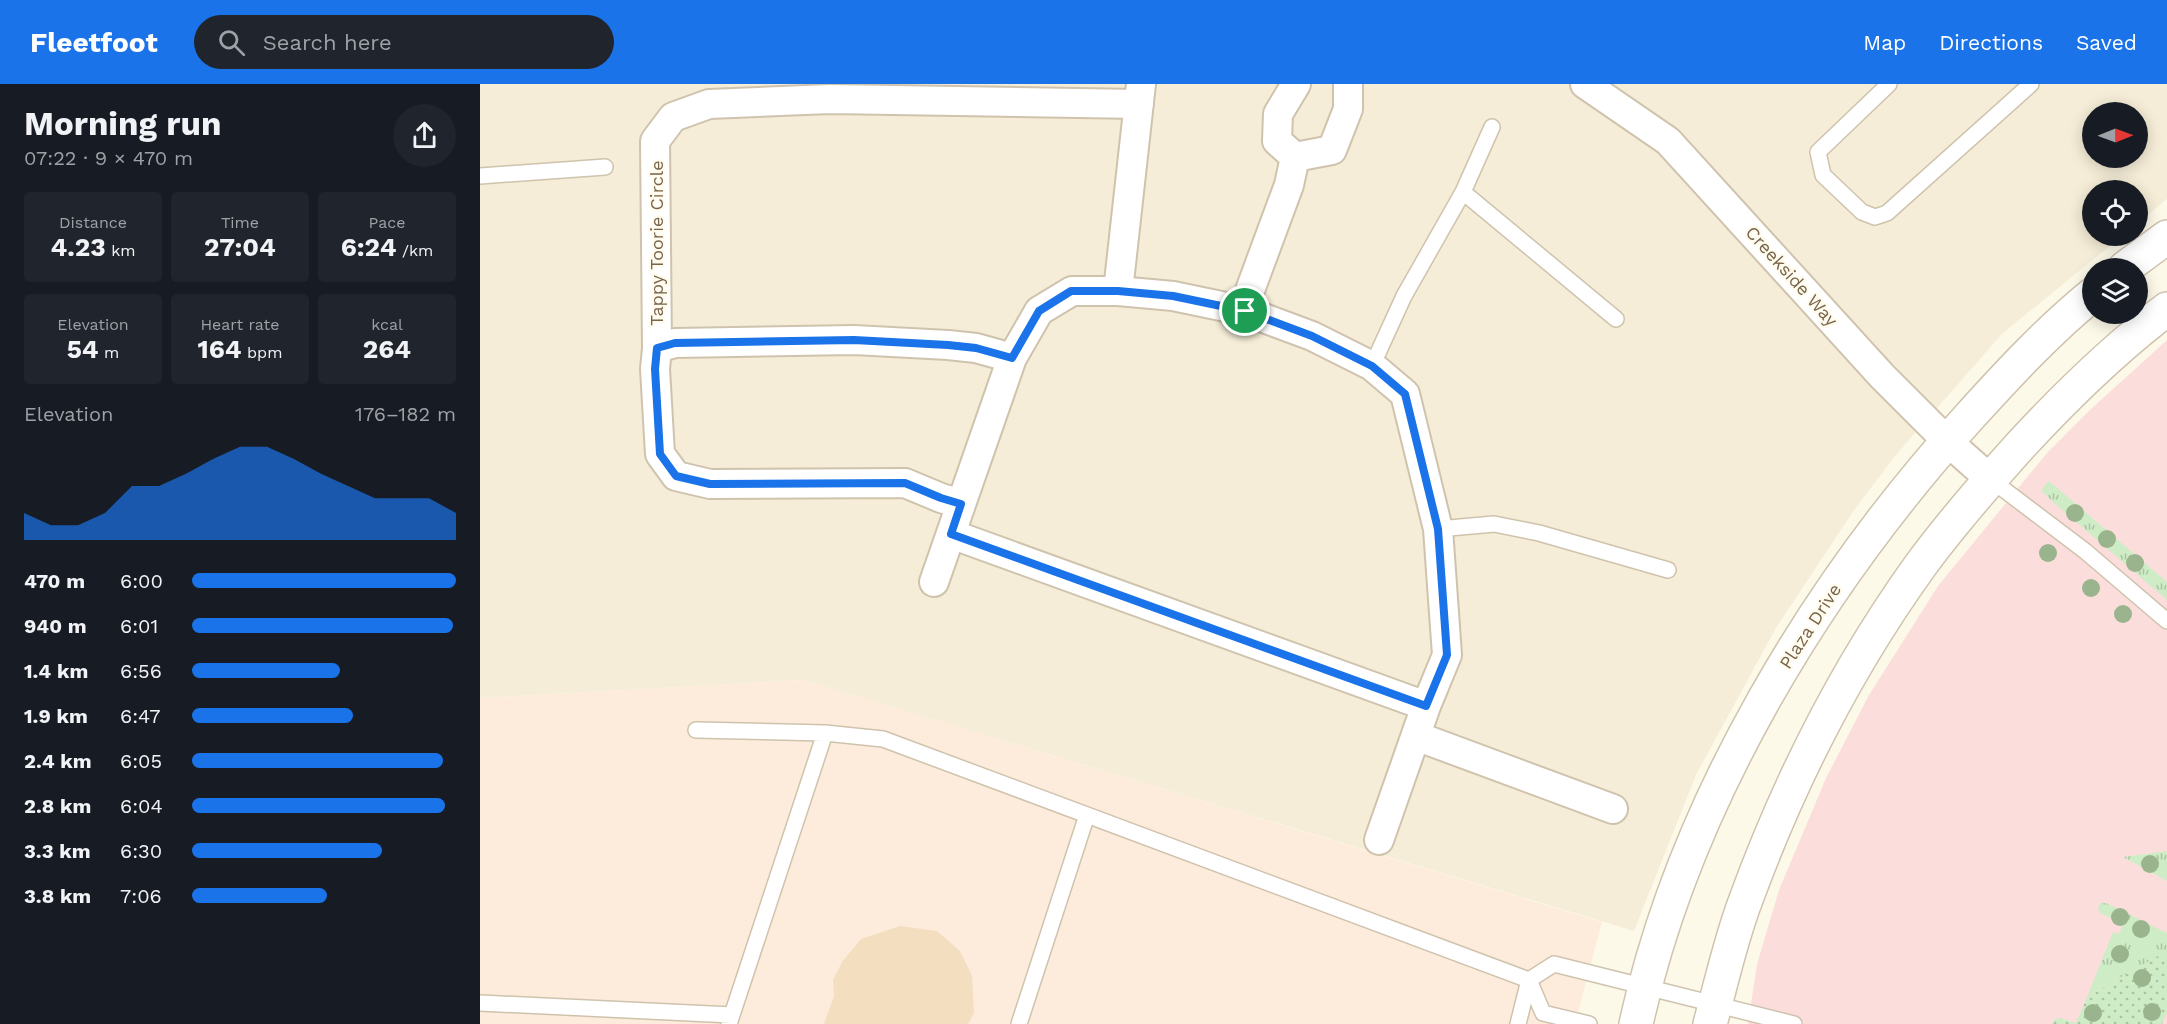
<!DOCTYPE html>
<html lang="en">
<head>
<meta charset="utf-8">
<style>
	body { margin:0; font-family:"Work Sans",sans-serif; background:#20242c; color:#f1f3f6; height:100vh; display:flex; flex-direction:column; font-size:22px; white-space:nowrap }
	* { box-sizing:border-box; margin:0 }
	p { font-size:20px; color:#9ea1a6 }
	.icon { flex:none; width:33px; height:33px; fill:none; stroke:currentColor; stroke-width:2; stroke-linecap:round; stroke-linejoin:round }
	.map { position:relative; flex:1; overflow:hidden }
	.side { display:flex; flex-direction:column; background:#171b24; width:480px }
	.side>* { flex:none }
	.needle { width:39px; rotate:89deg }
	.controls { position:absolute; left:1602px; top:18px; display:grid; gap:12px }
	.controls a { display:grid; place-items:center; width:66px; height:66px; border-radius:50%; background:#171b24; box-shadow:0 3px 15px #0003; font-size:30px }
	.pin { position:absolute; display:grid; place-items:center; width:51px; height:51px; color:#fff; margin:-26px; border:3px solid #fff; border-radius:50%; box-shadow:0 2px 6px #0007 }
	.round { display:grid; place-items:center; flex:none; width:63px; height:63px; border-radius:32px; background:#20242c }
	.head { display:flex; align-items:center; justify-content:space-between; height:102px; padding:0 24px }
	h1 { font-size:33px; font-weight:700; line-height:45px }
	.figures { display:grid; grid-template-columns:repeat(3,1fr); gap:9px; height:102px; padding:6px 24px }
	.figures div { display:grid; align-content:center; border-radius:6px; background:#20242c; text-align:center }
	.figures b { font-size:26px; font-weight:700 }
	.figures small { font-size:16px; font-weight:400 }
	.figures p { font-size:16px }
	.chart { height:168px; padding:12px 24px }
	.chart p { display:flex; justify-content:space-between }
	.chart svg { width:100%; height:108px; margin-top:6px; fill:#1a73e8; opacity:.7 }
	ul { padding:0 24px; list-style:none; font-size:20px }
	li { display:grid; grid-template-columns:96px 72px 1fr; align-items:center; height:45px }
	li i { height:15px; border-radius:8px; background:#1a73e8 }
	header { display:flex; align-items:center; gap:36px; box-sizing:border-box; height:84px; padding:0 30px; background:#1a73e8; color:#fff }
	header strong { font-size:28px }
	nav { display:flex; gap:33px; margin-inline-start:auto; font-size:21px }
	.search { width:420px; height:54px; background:#20242c; display:flex; align-items:center; gap:15px; box-sizing:border-box; padding:0 21px; border-radius:33px; color:#9ea1a6; font-size:22px }
	main { display:flex; flex:1; min-height:0 }
	.map>svg:first-child { display:block }
	.residential { fill:#f5edd7; fill-rule:evenodd }
	.commercial { fill:#fdecdc }
	.medical { fill:#fbdedb }
	.grass { fill:url(#grass-tufts) }
	.park { fill:url(#park-dots) }
	.building { fill:#f3debf }
	.lines { fill:none; stroke-linecap:round; stroke-linejoin:round }
	.service-casing { stroke:#cfc3ad; stroke-width:18 }
	.minor-casing { stroke:#cfc3ad; stroke-width:32 }
	.tertiary-casing { stroke:#cfc3ad; stroke-width:36 }
	.service { stroke:#fff; stroke-width:15 }
	.minor { stroke:#fff; stroke-width:28 }
	.tertiary { stroke:#fff; stroke-width:33 }
	.tree { fill:#9ab58d }
	.route-casing { stroke:#fff; stroke-width:12 }
	.route { stroke:#1a73e8; stroke-width:8 }
	.labels { text-anchor:middle; dominant-baseline:central; stroke-width:5; stroke-linejoin:round; paint-order:stroke }
	.street-label { font-size:18px; fill:#78644b; stroke:#fffcef }
</style>
</head>
<body>
<header>
<strong>Fleetfoot</strong>
<div class="search"><svg class="icon" aria-label="search" viewBox="0 0 24 24"><circle cx="10" cy="10" r="6"/><path d="M15 15l6 6"/></svg>Search here</div>
<nav><a>Map</a><a>Directions</a><a>Saved</a></nav>
</header>
<main>
<section class="side">
<div class="head"><div><h1>Morning run</h1><p>07:22 · 9 × 470 m</p></div><a class="round"><svg class="icon" aria-label="share" viewBox="0 0 24 24"><path d="M12 15V3M7 8l5-5 5 5M5 13v7h14v-7"/></svg></a></div>
<div class="figures">
<div><p>Distance</p><b>4.23<small> km</small></b></div>
<div><p>Time</p><b>27:04</b></div>
<div><p>Pace</p><b>6:24<small> /km</small></b></div>
</div>
<div class="figures">
<div><p>Elevation</p><b>54<small> m</small></b></div>
<div><p>Heart rate</p><b>164<small> bpm</small></b></div>
<div><p>kcal</p><b>264</b></div>
</div>
<div class="chart"><p><span>Elevation</span>176–182 m</p>
<svg viewBox="0 0 160 44" preserveAspectRatio="none"><path d="M0 44V33L10 38L20 38L30 33L40 22L50 22L60 17L70 11L80 6L90 6L100 11L110 17L120 22L130 27L140 27L150 27L160 33V44z"/></svg>
</div>
<ul>
<li><b>470 m</b>6:00<i style="width:100%"></i></li>
<li><b>940 m</b>6:01<i style="width:99%"></i></li>
<li><b>1.4 km</b>6:56<i style="width:56%"></i></li>
<li><b>1.9 km</b>6:47<i style="width:61%"></i></li>
<li><b>2.4 km</b>6:05<i style="width:95%"></i></li>
<li><b>2.8 km</b>6:04<i style="width:96%"></i></li>
<li><b>3.3 km</b>6:30<i style="width:72%"></i></li>
<li><b>3.8 km</b>7:06<i style="width:51%"></i></li>
</ul>
</section>
<div class="map">
<svg width="1687" height="940" viewBox="0 0 1687 940">
	<defs>
		<pattern id="grass-tufts" width="24" height="20" patternUnits="userSpaceOnUse" patternTransform="scale(1.5)"><rect width="24" height="20" fill="#ceecc6"/><path d="M3 7l-1-3M5 7V3M7 7l1-3M15 17l-1-3M17 17v-4M19 17l1-3" fill="none" stroke="#acc3a3"/></pattern>
		<pattern id="park-dots" width="8" height="8" patternUnits="userSpaceOnUse" patternTransform="scale(1.5)"><rect width="8" height="8" fill="#ceecc6"/><path d="M2 2h.1M6 6h.1" fill="none" stroke="#acc3a3" stroke-width="1.8" stroke-linecap="round"/></pattern>
	</defs>
	<rect width="100%" height="100%" fill="#fdf9e9"/>
	<!-- residential -->
	<path class="residential" d="M0,0H1687V115L1658,139V106H1612V152H1642L1522,250L1415,372L1372,429L1296,544L1216,691L1154,847L323,596L0,614ZM1612,28H1658V74H1612Z"/>
	<!-- commercial -->
	<path class="commercial" d="M323,596L1122,838L1095,940H0V614Z"/>
	<!-- medical -->
	<path class="medical" d="M1687,256V940H1268L1277,880L1299,806L1346,694L1389,611L1458,502L1567,369L1611,325Z"/>
	<!-- grass -->
	<path class="grass" d="M1569,397L1687,498V516L1574,419L1561,406Z
		M1687,767V797L1643,773Z
		M1620,819H1626L1687,849V867L1607,913L1633,848L1639,850L1643,840L1620,829L1618,825Z"/>
	<!-- park -->
	<path class="park" d="M1687,867V929L1682,940H1572L1575,935L1580,934L1596,939L1607,913Z"/>
	<!-- building -->
	<path class="building" d="M420,842L457,847L480,867L492,892L494,929L488,940H344L354,912L353,896L362,878L381,855Z"/>
	<g class="lines">
		<defs>
			<path id="service" d="M1409,0L1338,68L1343,91L1382,128L1395,133L1407,129L1551,0
				M0,92L125,83
				M983,108L1136,235
				M892,282L924,212L983,108L1012,43
				M1510,395L1605,467L1687,537
				M958,445L1014,440L1059,449L1188,486
				M216,646L345,649
				M0,919L252,931
				M249,940L345,649L403,655L1049,896L1063,929L1109,940
				M539,940L607,731
				M1038,940L1049,896L1074,880L1314,940"/>
			<path id="minor" d="M816,0L798,30L797,57L815,73L852,66L868,25V0
				M1105,0L1188,57L1402,292L1467,357L1510,395
				M638,207L661,0
				M765,227L769,209L809,101L815,73
				M177,264L195,259L374,256L468,261L496,264L532,274
				M481,420L461,414L425,399L230,400L196,392L180,370L175,285L177,264L175,57L193,33L229,20L350,15L659,20
				M471,450L946,622
				M454,498L532,274L559,227L592,207H638L693,212L765,227L832,252L892,282L925,310L958,445L967,571L946,622L899,756
				M936,652L1133,725"/>
			<path id="tertiary" d="M1645,184L1687,153
				M1156,940C1205,717 1338,499 1490,332C1528,290 1568,247 1612,211
				M1230,940C1241,900 1250,858 1265,818C1308,700 1366,585 1440,482C1470,441 1504,402 1538,364C1584,314 1633,266 1687,225"/>
		</defs>
		<!-- service casing -->
		<use href="#service" class="service-casing"/>
		<!-- minor casing -->
		<use href="#minor" class="minor-casing"/>
		<!-- tertiary casing -->
		<use href="#tertiary" class="tertiary-casing"/>
		<!-- service -->
		<use href="#service" class="service"/>
		<!-- minor -->
		<use href="#minor" class="minor"/>
		<!-- tertiary -->
		<use href="#tertiary" class="tertiary"/>
	</g>
	<!-- trees -->
	<g class="tree">
		<circle cx="1595" cy="429" r="9"/>
		<circle cx="1627" cy="455" r="9"/>
		<circle cx="1568" cy="469" r="9"/>
		<circle cx="1655" cy="479" r="9"/>
		<circle cx="1611" cy="504" r="9"/>
		<circle cx="1643" cy="530" r="9"/>
		<circle cx="1670" cy="780" r="9"/>
		<circle cx="1640" cy="833" r="9"/>
		<circle cx="1661" cy="845" r="9"/>
		<circle cx="1640" cy="870" r="9"/>
		<circle cx="1662" cy="894" r="9"/>
		<circle cx="1672" cy="928" r="9"/>
		<circle cx="1613" cy="929" r="9"/>
	</g>
	<g class="lines">
		<defs>
			<path id="route" d="M591,207H638L693,212L765,227L832,252L892,282L925,310L958,445L967,571L946,622L471,450L481,420L461,414L425,399L230,400L196,392L180,370L175,285L177,264L195,259L374,256L468,261L496,264L532,274L559,227Z"/>
		</defs>
		<!-- route casing -->
		<use href="#route" class="route-casing"/>
		<!-- route -->
		<use href="#route" class="route"/>
	</g>
	<g class="labels">
		<!-- street labels -->
		<g class="street-label">
			<text transform="translate(176 159) rotate(-90)">Tappy Toorie Circle</text>
			<text transform="translate(1312 192) rotate(48)">Creekside Way</text>
			<text transform="translate(1330 542) rotate(-57)">Plaza Drive</text>
		</g>
	</g>
</svg>
<div class="controls">
<a><svg class="needle" viewBox="-14 -14 28 28"><path d="M0-13l5 13h-10z" fill="#e53935"/><path d="M0 13l5-13h-10z" fill="#9ea1a6"/></svg></a>
<a><svg class="icon" aria-label="locate" viewBox="0 0 24 24"><circle cx="12" cy="12" r="6"/><path d="M12 2v4M12 18v4M2 12h4M18 12h4"/></svg></a>
<a><svg class="icon" aria-label="layers" viewBox="0 0 24 24"><path d="M12 4l9 5-9 5-9-5zM3 14l9 5 9-5"/></svg></a>
</div>
<div class="pin" style="left:765px;top:227px;background:#1e9e55"><svg class="icon" aria-label="arrive" viewBox="0 0 24 24"><path d="M6 21V4h12l-3 4 3 4H6"/></svg></div>
</div>
</main>
</body>
</html>
